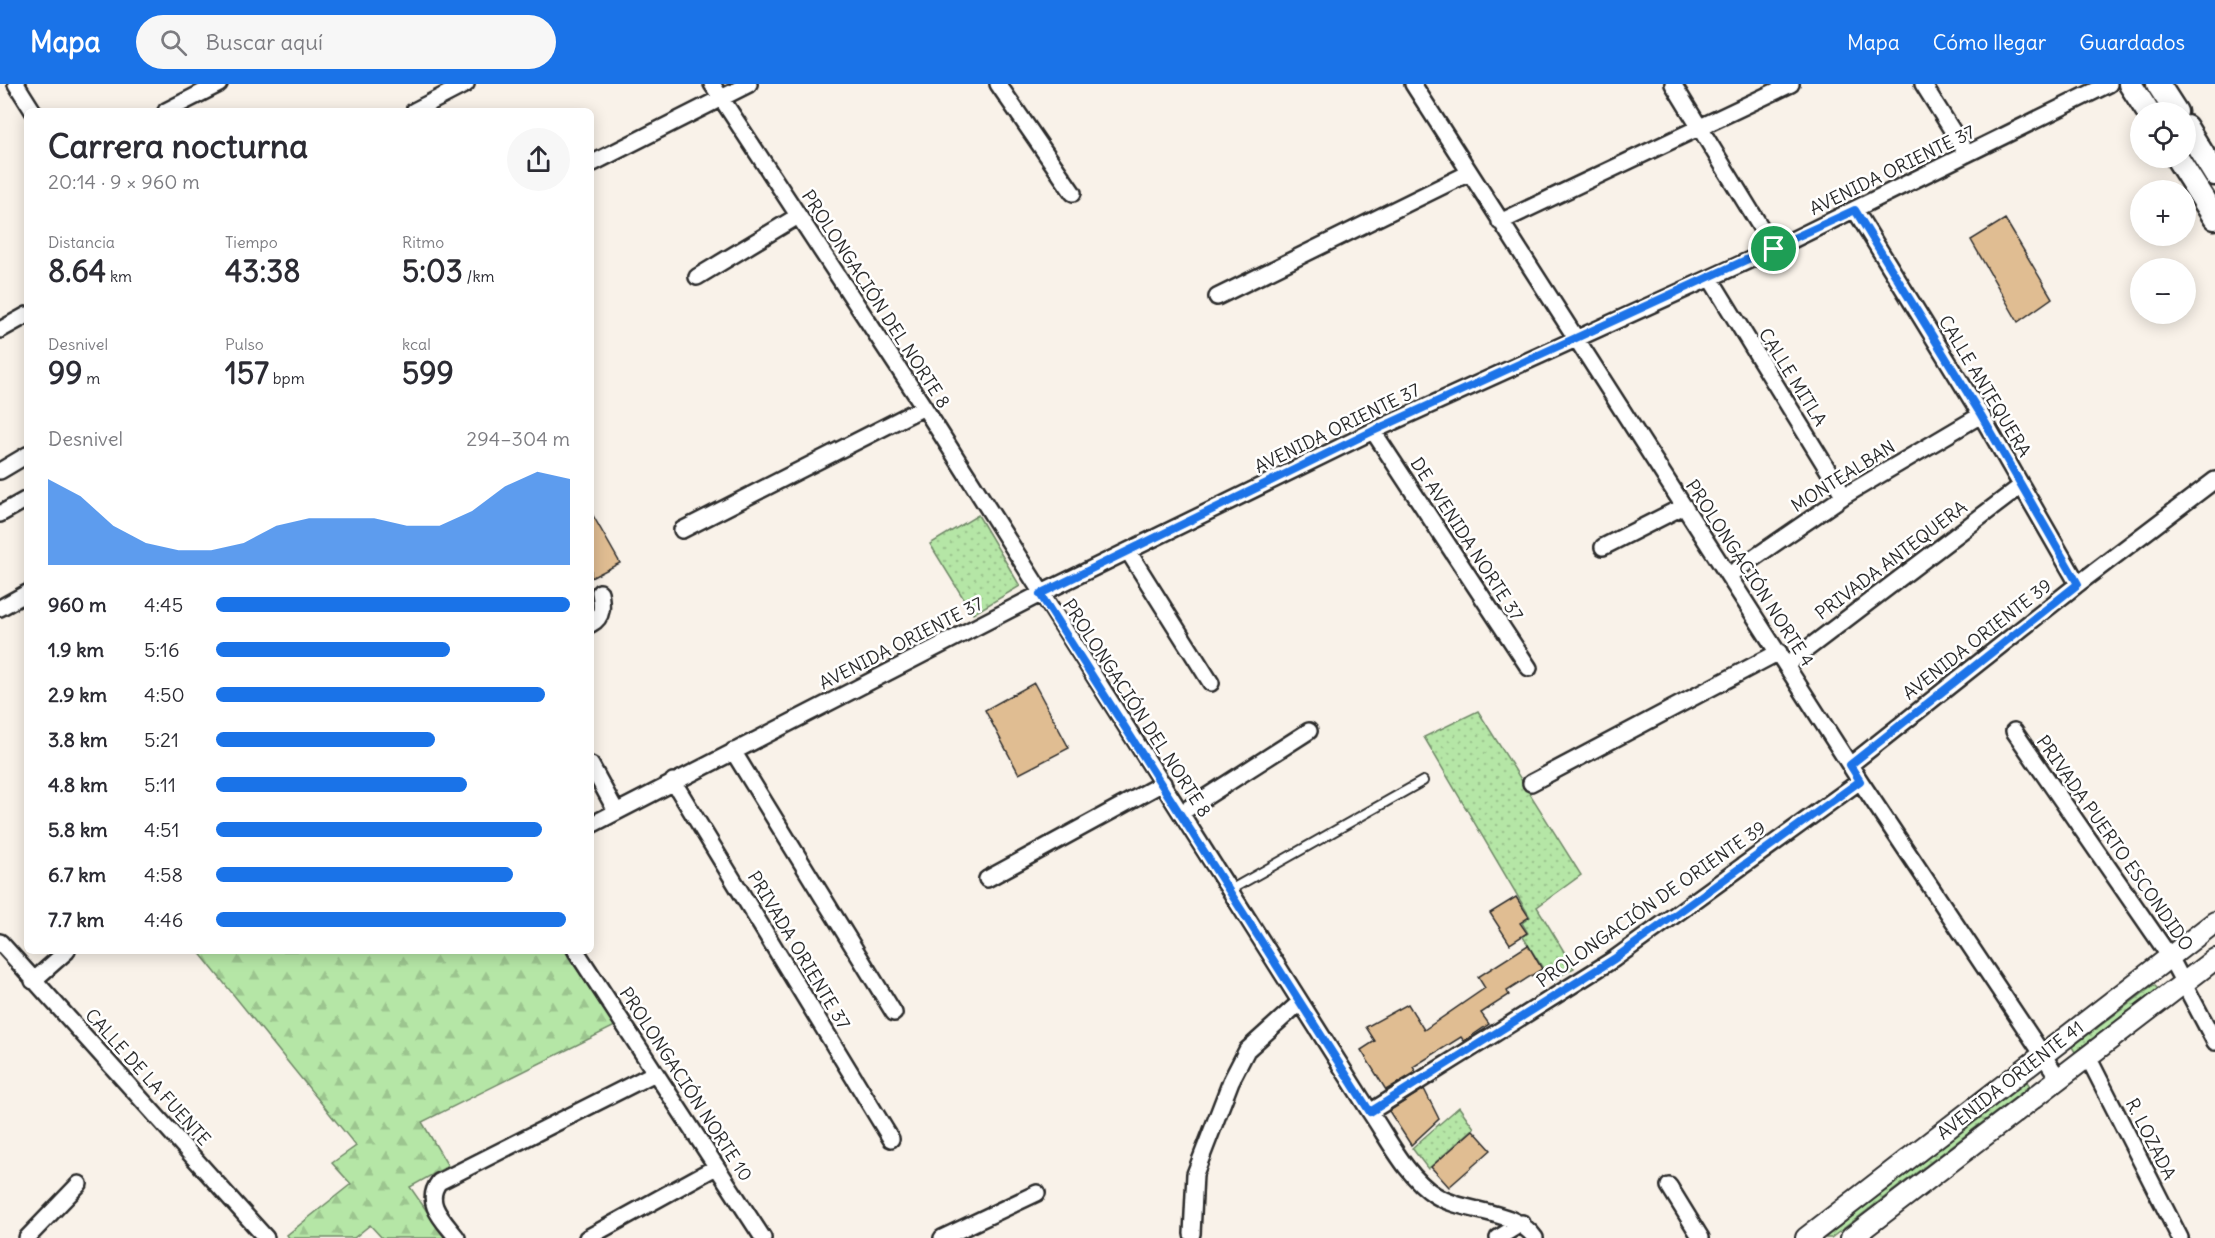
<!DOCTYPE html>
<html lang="es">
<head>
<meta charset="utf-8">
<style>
	body { margin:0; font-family:Delius,sans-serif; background:#f7f7f7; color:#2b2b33; height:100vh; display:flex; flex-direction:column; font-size:22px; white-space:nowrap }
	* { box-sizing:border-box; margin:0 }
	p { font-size:20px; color:#7c7c81 }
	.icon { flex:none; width:33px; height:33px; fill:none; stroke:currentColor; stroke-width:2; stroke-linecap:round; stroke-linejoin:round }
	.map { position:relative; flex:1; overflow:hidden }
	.panel { position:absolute; left:24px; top:24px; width:570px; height:846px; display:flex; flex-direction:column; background:#fff; border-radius:9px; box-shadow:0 3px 15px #0003 }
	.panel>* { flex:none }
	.tools { position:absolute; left:2130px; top:18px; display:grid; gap:12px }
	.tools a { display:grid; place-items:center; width:66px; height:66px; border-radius:50%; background:#fff; box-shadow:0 3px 15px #0003; font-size:30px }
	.pin { position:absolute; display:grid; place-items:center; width:51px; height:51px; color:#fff; margin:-26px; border:3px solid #fff; border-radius:50%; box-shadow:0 2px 6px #0007 }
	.round { display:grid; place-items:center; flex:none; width:63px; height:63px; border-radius:32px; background:#f7f7f7 }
	.summary { display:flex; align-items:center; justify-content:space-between; height:102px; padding:0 24px }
	h1 { font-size:33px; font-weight:700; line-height:45px }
	.metrics { display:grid; grid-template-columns:repeat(3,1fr); gap:9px; height:102px; padding:6px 24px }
	.metrics div { display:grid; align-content:center }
	.metrics b { font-size:30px; font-weight:700 }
	.metrics small { font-size:16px; font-weight:400 }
	.metrics p { font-size:16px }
	.chart { height:168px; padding:12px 24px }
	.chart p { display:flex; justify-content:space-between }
	.chart svg { width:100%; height:108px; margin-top:6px; fill:#1a73e8; opacity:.7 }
	ul { padding:0 24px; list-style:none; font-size:20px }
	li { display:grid; grid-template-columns:96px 72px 1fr; align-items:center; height:45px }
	li i { height:15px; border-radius:8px; background:#1a73e8 }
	header { display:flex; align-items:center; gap:36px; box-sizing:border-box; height:84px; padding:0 30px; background:#1a73e8; color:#fff }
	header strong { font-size:28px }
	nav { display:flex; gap:33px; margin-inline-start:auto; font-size:21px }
	.search { width:420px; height:54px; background:#f7f7f7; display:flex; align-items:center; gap:15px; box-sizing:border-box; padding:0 21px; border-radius:33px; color:#7c7c81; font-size:22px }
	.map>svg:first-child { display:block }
	.green { fill:url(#green-dots); stroke:#708868; stroke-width:1.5 }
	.forest { fill:url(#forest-firs); stroke:#708868; stroke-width:1.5 }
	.building { fill:#e0bd92; stroke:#2b2b2b; stroke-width:1.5 }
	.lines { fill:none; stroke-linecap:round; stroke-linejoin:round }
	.service-casing { stroke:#2b2b2b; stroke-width:12 }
	.minor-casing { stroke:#2b2b2b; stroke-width:20 }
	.tertiary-casing { stroke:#2b2b2b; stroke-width:24 }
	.secondary-casing { stroke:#2b2b2b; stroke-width:27 }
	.service { stroke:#fff; stroke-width:8 }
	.minor { stroke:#fff; stroke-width:15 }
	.tertiary { stroke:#fff; stroke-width:20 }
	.secondary { stroke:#fff; stroke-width:22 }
	.route-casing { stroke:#fff; stroke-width:12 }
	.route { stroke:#1a73e8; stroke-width:8 }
	.labels { text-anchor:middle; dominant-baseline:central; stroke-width:5; stroke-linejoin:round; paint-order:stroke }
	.street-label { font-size:18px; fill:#2b2b2b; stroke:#fff }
</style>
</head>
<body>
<header>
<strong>Mapa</strong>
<div class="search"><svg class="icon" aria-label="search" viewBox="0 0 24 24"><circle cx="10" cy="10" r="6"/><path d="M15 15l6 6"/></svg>Buscar aquí</div>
<nav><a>Mapa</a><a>Cómo llegar</a><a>Guardados</a></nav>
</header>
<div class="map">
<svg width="2215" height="1154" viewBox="0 0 2215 1154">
	<defs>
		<pattern id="green-dots" width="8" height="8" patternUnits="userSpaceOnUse" patternTransform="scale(1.5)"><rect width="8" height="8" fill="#b5e6a6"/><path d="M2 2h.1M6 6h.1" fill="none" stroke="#9cc58f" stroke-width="1.8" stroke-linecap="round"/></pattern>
		<pattern id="forest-firs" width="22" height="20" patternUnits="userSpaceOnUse" patternTransform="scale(1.5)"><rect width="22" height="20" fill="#b5e6a6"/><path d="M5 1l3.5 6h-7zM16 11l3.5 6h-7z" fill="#9cc58f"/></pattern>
	</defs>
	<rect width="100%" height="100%" fill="#f9f2e9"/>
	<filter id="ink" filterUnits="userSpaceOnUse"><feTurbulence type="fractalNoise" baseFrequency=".0167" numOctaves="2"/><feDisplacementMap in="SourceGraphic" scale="12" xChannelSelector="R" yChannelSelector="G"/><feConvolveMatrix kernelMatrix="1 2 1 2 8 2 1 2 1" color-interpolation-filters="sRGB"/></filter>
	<g filter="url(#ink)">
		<!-- green -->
		<path class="green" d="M978,431L1020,502L973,530L930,460Z
			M1478,627L1581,791L1537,823L1574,884L1551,897L1523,853L1528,849L1522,839L1530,833L1424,653Z
			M2154,901L2158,905L2075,968L2072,963Z
			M2027,998L2030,1002L1831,1154H1825L1909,1086Z
			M1459,1023L1474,1044L1428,1085L1412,1064Z"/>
		<!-- forest -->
		<path class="forest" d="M198,867H565L615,942L422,1038L448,1082L410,1103L445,1153L443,1154H382L370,1141L354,1154H289L287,1151L351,1100L332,1079L356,1062Z"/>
		<!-- building -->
		<path class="building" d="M2005,135L2052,214L2018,238L1971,156Z
			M591,428L620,479L591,494Z
			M1034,599L1069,664L1019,690L985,626Z
			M1516,813L1529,833L1520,839L1527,849L1510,860L1490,829Z
			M1528,861L1542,885L1507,907L1509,911L1481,929L1489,940L1464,957L1461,953L1413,983L1416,988L1386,1006L1361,966L1375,957L1366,943L1408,920L1424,946L1485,904L1478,893Z
			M1424,1005L1439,1035L1411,1061L1389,1027Z
			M1473,1046L1491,1066L1449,1103L1431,1083Z"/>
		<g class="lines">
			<defs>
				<path id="service" d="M1230,806L1423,697"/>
				<path id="minor" d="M16,0L33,27
					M712,0L924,323L1370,1028C1389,1056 1407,1093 1435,1111C1465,1130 1514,1124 1535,1154
					M998,0L1073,109
					M1413,0L1860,697L2059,995
					M1673,0L1774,165
					M1923,0L1967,70
					M166,27L219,0
					M414,27L466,0
					M591,80L749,0
					M1855,126L1981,331L2078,500
					M1500,138L1791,0
					M697,193L798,132
					M1710,194L1844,412
					M1217,213L1469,89
					M0,246L27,231
					M1373,347L1529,584
					M0,387L27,371
					M0,430L27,415
					M682,446L924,323
					M1603,463L1684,422
					M1128,467L1211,599
					M1729,491L1844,412L1981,331
					M0,524L27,509
					M591,540C604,533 602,521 600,508
					M1786,581L2021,402
					M2014,647L2170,873L2215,958
					M733,667L894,929
					M591,681L616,727
					M1850,681L2078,500L2215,396
					M673,697L891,1055
					M1531,699L1779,568
					M1181,729L1309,647
					M591,741L1040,510L1373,347L1774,165L2109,0
					M987,795L1163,699
					M0,858L266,1154
					M576,867L763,1154
					M33,897L67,867
					M2088,973L2180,1154
					M1370,1028L1614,875L1860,697
					M1669,1102L1701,1154
					M1192,1150L1195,1090L1231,997L1247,966L1300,918
					M27,1154L79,1100
					M457,1154C444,1137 423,1119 439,1098L655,989
					M587,1154L716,1083
					M942,1154L1037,1109
					M1498,1154L1522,1139"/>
				<path id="tertiary" d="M1806,1154L2215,838
					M1851,1154L2215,875"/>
				<path id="secondary" d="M2130,0L2148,28
					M2158,0L2176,28
					M2186,43L2215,90
					M2177,74L2215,134"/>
			</defs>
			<!-- service casing -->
			<use href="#service" class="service-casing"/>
			<!-- minor casing -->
			<use href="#minor" class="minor-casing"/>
			<!-- tertiary casing -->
			<use href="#tertiary" class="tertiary-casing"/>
			<!-- secondary casing -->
			<use href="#secondary" class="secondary-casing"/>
			<!-- service -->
			<use href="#service" class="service"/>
			<!-- minor -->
			<use href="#minor" class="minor"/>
			<!-- tertiary -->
			<use href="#tertiary" class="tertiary"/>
			<!-- secondary -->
			<use href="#secondary" class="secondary"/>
		</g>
	</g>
	<g class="lines" filter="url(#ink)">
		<defs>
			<path id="route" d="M1855,126L1981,331L2078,500L1850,681L1860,697L1614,875L1370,1028L1040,510L1373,347Z"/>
		</defs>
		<!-- route casing -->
		<use href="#route" class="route-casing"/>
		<!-- route -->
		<use href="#route" class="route"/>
	</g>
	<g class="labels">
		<!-- street labels -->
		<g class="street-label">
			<text transform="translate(1892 86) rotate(-26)">AVENIDA ORIENTE 37</text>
			<text transform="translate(876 215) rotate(57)">PROLONGACIÓN DEL NORTE 8</text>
			<text transform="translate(1793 293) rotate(58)">CALLE MITLA</text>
			<text transform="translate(1985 302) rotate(59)">CALLE ANTEQUERA</text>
			<text transform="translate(1337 344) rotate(-26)">AVENIDA ORIENTE 37</text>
			<text transform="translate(1843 392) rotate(-32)">MONTEALBAN</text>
			<text transform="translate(1467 455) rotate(57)">DE AVENIDA NORTE 37</text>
			<text transform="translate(1891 476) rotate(-37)">PRIVADA ANTEQUERA</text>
			<text transform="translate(1750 489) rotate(57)">PROLONGACIÓN NORTE 4</text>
			<text transform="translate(1977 555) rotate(-38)">AVENIDA ORIENTE 39</text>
			<text transform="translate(901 559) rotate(-27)">AVENIDA ORIENTE 37</text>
			<text transform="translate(1137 624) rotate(57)">PROLONGACIÓN DEL NORTE 8</text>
			<text transform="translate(2115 759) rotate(55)">PRIVADA PUERTO ESCONDIDO</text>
			<text transform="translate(1651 820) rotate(-35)">PROLONGACIÓN DE ORIENTE 39</text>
			<text transform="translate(799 866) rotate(59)">PRIVADA ORIENTE 37</text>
			<text transform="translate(148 993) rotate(48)">CALLE DE LA FUENTE</text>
			<text transform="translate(2010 996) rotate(-38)">AVENIDA ORIENTE 41</text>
			<text transform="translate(686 1000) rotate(57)">PROLONGACIÓN NORTE 10</text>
			<text transform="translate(2151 1055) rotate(63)">R. LOZADA</text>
		</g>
	</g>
</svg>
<div class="tools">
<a><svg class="icon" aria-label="locate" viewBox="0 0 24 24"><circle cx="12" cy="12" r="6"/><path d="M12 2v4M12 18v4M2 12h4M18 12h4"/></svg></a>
<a>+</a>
<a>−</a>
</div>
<div class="pin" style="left:1774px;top:165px;background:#1e9e55"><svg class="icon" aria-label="arrive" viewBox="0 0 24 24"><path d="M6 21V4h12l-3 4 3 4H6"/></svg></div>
<section class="panel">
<div class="summary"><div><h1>Carrera nocturna</h1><p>20:14 · 9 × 960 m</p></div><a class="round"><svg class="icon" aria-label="share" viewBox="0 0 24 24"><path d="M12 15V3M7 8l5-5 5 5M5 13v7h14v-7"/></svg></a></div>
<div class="metrics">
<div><p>Distancia</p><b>8.64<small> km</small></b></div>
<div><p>Tiempo</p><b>43:38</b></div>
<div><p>Ritmo</p><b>5:03<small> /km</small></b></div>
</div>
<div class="metrics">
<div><p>Desnivel</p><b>99<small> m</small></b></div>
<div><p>Pulso</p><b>157<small> bpm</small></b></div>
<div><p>kcal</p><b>599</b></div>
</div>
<div class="chart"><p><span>Desnivel</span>294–304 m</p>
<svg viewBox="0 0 160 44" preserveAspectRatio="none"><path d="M0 44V9L10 16L20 28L30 35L40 38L50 38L60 35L70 28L80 25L90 25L100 25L110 28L120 28L130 22L140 12L150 6L160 9V44z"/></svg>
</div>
<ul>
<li><b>960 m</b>4:45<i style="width:100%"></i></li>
<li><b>1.9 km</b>5:16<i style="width:66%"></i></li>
<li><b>2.9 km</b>4:50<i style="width:93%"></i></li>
<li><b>3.8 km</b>5:21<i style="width:62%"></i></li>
<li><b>4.8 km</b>5:11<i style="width:71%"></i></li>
<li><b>5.8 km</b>4:51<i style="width:92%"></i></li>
<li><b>6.7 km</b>4:58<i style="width:84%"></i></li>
<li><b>7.7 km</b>4:46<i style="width:99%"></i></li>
</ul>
</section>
</div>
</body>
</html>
